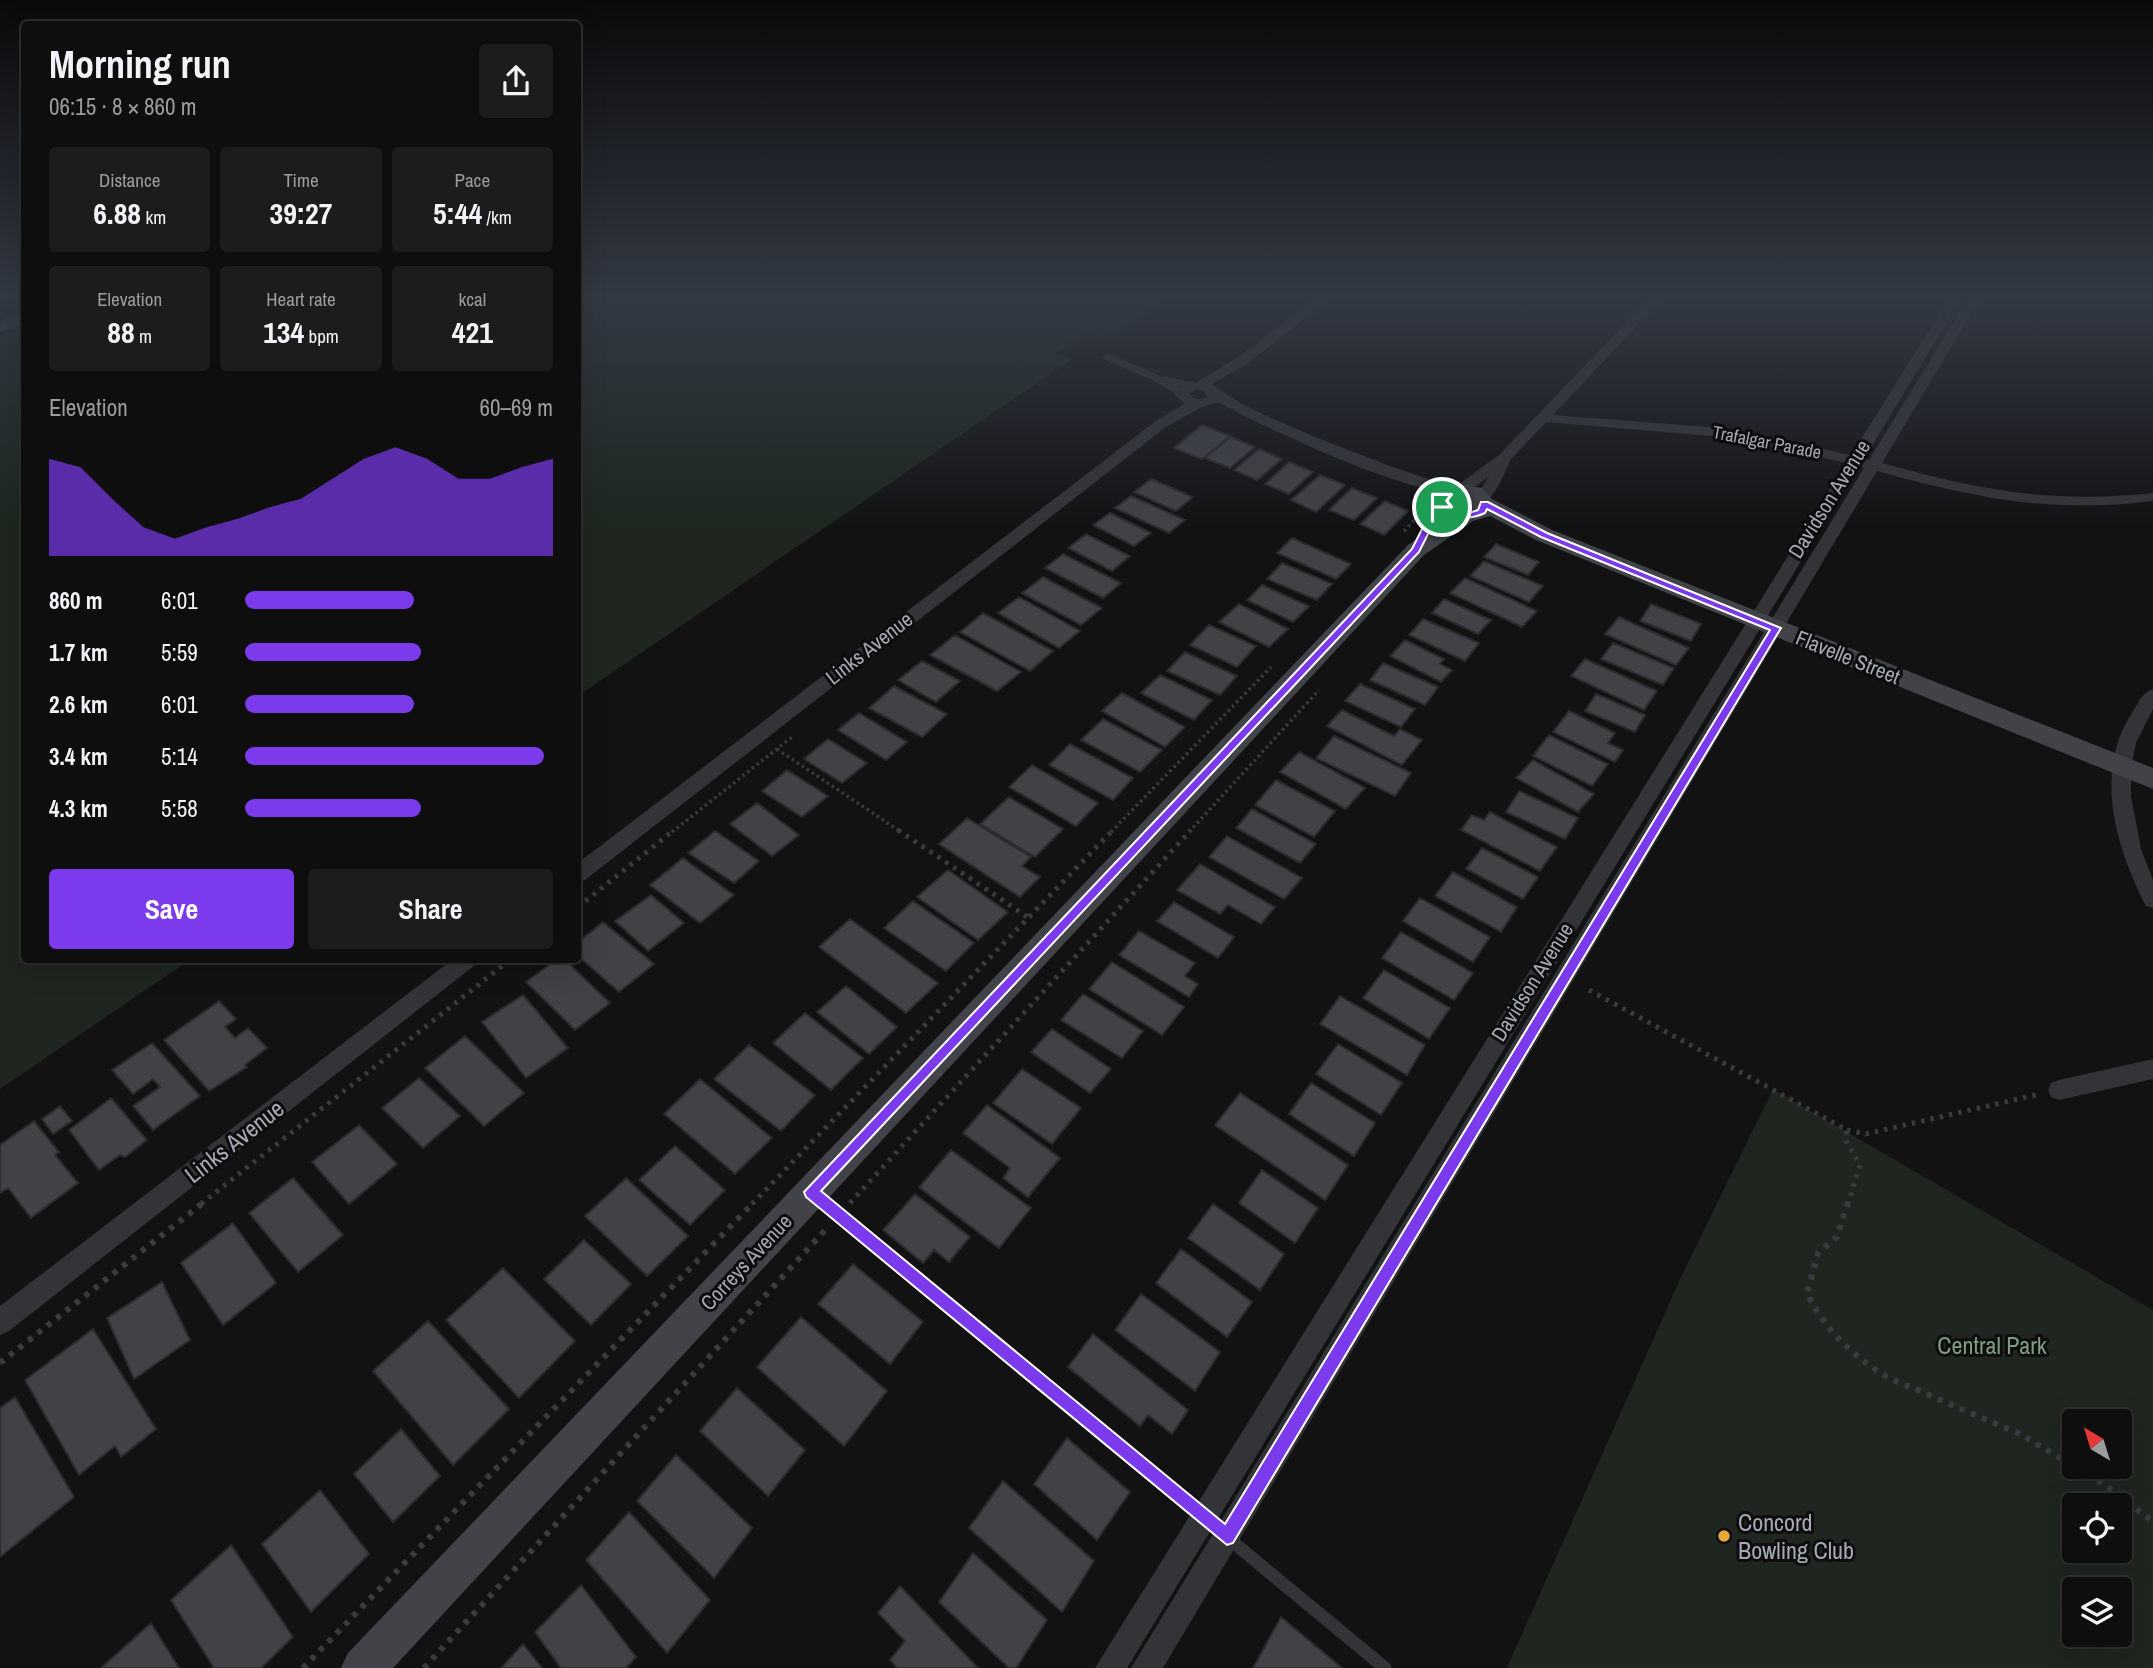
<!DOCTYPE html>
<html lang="en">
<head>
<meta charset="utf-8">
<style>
	body { margin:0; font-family:"Archivo Narrow",sans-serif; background:#1c1c1c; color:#f1f3f6; height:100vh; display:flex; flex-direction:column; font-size:26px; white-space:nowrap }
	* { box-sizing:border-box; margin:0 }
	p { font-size:23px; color:#9b9c9e }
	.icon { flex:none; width:38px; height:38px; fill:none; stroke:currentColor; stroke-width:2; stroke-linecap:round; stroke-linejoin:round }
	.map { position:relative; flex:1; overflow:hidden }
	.details { position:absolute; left:21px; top:21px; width:560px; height:942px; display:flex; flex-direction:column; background:#0e0e0e; border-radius:7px; box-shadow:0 7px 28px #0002,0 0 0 2px #2e2e2e }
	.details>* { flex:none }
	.needle { width:46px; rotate:322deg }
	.tools { position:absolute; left:2062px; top:1409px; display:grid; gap:14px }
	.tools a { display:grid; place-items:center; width:70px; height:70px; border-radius:7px; background:#0e0e0e; box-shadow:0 7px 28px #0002,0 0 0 2px #2e2e2e; font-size:35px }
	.pin { position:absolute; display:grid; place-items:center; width:60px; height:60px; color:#fff; margin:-30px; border:4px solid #fff; border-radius:50%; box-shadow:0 2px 7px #0007 }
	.round { display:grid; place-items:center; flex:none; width:74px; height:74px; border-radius:7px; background:#1c1c1c }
	.overview { display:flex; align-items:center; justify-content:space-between; height:119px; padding:0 28px }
	h1 { font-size:38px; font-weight:800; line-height:52px }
	.figures { display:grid; grid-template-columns:repeat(3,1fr); gap:10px; height:119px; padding:7px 28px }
	.figures div { display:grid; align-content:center; border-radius:7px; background:#1c1c1c; text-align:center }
	.figures b { font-size:30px; font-weight:800 }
	.figures small { font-size:19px; font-weight:400 }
	.figures p { font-size:19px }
	.chart { height:196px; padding:14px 28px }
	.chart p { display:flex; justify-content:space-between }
	.chart svg { width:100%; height:126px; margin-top:7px; fill:#7c3aed; opacity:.7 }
	.button { display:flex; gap:14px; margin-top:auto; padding:14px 28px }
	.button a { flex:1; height:80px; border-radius:7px; background:#7c3aed; color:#fff; font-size:28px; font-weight:800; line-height:80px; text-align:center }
	.button a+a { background:#1c1c1c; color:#f1f3f6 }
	ul { padding:0 28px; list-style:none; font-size:23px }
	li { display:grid; grid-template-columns:112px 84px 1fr; align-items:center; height:52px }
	li i { height:18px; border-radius:9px; background:#7c3aed }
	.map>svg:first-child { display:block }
	.green { fill:#1e261f; fill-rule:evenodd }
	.building { fill:#414246; stroke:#2c2c2f; stroke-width:2 }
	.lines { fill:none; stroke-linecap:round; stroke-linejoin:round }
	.path-far2 { stroke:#393b3f; stroke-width:3.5; stroke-dasharray:2.5 3.5; stroke-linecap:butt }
	.path-far1 { stroke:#393b3f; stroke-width:5; stroke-dasharray:3.5 6; stroke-linecap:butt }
	.path { stroke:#393b3f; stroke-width:6; stroke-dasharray:5 7; stroke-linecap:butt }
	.lane-far2 { stroke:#333438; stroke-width:7 }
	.lane-far1 { stroke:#333438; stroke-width:10 }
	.lane { stroke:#333438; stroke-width:13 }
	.street { fill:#333438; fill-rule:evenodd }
	.secondary { fill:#414348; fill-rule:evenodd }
	.route { fill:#7c3aed; stroke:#fff; stroke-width:2; fill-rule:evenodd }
	.poi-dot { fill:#e6a937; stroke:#0d0d0e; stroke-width:2.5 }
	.labels { text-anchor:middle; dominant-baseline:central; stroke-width:6; stroke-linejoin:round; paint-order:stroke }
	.far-street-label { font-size:18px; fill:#a4a9b3; stroke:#0d0d0e }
	.street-label { font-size:21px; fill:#a4a9b3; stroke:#0d0d0e }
	.near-street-label { font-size:24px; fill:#a4a9b3; stroke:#0d0d0e }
	.near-park-label { font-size:24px; fill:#7c9d7e; stroke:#0d0d0e }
	.near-poi-label { font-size:24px; fill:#a4a9b3; stroke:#0d0d0e; text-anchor:start }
</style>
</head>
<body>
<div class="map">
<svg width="2153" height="1668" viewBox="0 0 2153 1668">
	<rect width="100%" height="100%" fill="#121213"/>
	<!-- green -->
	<path class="green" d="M578,297H1169L1105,339L1087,332L1056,353L1071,360L578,696Z
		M24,326V959H191L0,1089V336Z
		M1773,1089L2153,1310V1668H1507L1681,1277ZM2074,1421H2119V1466H2074ZM2119,1505V1550H2074V1505ZM2119,1589V1634H2074V1589Z"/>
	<!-- building -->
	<path class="building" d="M1202,425L1230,436L1202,459L1174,448Z
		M1231,437L1255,447L1230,468L1205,458Z
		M1259,449L1282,459L1257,480L1234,470Z
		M1289,462L1313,472L1289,494L1265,484Z
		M1320,475L1345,485L1316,512L1291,500Z
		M1151,479L1193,497L1176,511L1134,492Z
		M1352,488L1377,498L1354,520L1329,510Z
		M1131,496L1185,520L1169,533L1115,508Z
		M1385,501L1408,511L1384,535L1360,524Z
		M1110,513L1151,533L1134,546L1093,525Z
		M1086,534L1130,556L1112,571L1068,548Z
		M1292,538L1351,564L1336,579L1277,553Z
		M1496,544L1539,562L1528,575L1484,557Z
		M1063,554L1121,583L1103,598L1045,568Z
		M1484,561L1543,586L1529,602L1470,576Z
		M1282,563L1332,584L1317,600L1267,579Z
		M1043,577L1102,608L1081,625L1022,593Z
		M1465,578L1537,611L1522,627L1450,593Z
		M1262,585L1309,606L1293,622L1247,600Z
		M1019,597L1080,631L1059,648L998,613Z
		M1444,599L1491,620L1478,634L1432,613Z
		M1239,604L1288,629L1269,647L1219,622Z
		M1651,604L1701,624L1691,641L1640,621Z
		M983,613L1053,651L1030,671L960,632Z
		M1619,617L1689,648L1676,665L1605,634Z
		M1423,619L1479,643L1465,661L1409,635Z
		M1209,625L1256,646L1237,667L1190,645Z
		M955,635L1021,672L997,691L930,655Z
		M1405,640L1444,659L1440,664L1452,670L1441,682L1390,656Z
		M1613,643L1674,668L1663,685L1601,659Z
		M1185,652L1237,676L1220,695L1167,671Z
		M1585,659L1657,691L1644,710L1571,676Z
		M922,661L960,681L936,702L898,680Z
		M1383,663L1438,687L1425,705L1370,680Z
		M1160,675L1212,700L1194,720L1141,693Z
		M1360,684L1415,709L1401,727L1345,701Z
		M894,686L947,714L922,737L869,708Z
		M1122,693L1185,727L1165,747L1102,711Z
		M1596,694L1645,715L1635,732L1585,711Z
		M1342,710L1394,736L1400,729L1422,740L1402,765L1327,726Z
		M1569,711L1615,733L1608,743L1623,750L1615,762L1553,732Z
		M859,713L907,742L886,760L838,730Z
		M1103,719L1162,750L1140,772L1081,740Z
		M1549,735L1608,764L1592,786L1533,756Z
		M1334,736L1411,773L1395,796L1316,758Z
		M828,739L867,763L842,783L804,759Z
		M1070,744L1133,778L1113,800L1049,765Z
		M1299,752L1365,788L1346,809L1280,772Z
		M1533,760L1594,794L1578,812L1516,778Z
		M1032,765L1098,803L1076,826L1009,787Z
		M787,770L828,796L802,817L762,791Z
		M1276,780L1335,811L1314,837L1255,805Z
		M1519,791L1578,818L1565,839L1506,812Z
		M1009,797L1063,829L1035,857L980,824Z
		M757,803L799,835L772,856L730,824Z
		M1252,809L1316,844L1300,863L1236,828Z
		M1490,812L1557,847L1540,871L1461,830L1472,815L1484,820Z
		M967,818L1031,857L1022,866L1040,877L1020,897L939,844Z
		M715,831L759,861L734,883L688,853Z
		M1227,836L1302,878L1284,899L1209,857Z
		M1482,848L1538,877L1523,899L1466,869Z
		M683,858L734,895L700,923L650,885Z
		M1200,864L1275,907L1261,924L1228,905L1220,914L1177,890Z
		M948,870L1008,912L978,940L917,897Z
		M1453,872L1517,907L1501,932L1435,896Z
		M651,895L684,923L648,951L615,921Z
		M1420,898L1490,937L1473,962L1403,921Z
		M913,901L974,943L946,971L884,928Z
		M1174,902L1234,937L1218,958L1157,921Z
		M850,919L938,983L906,1013L819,947Z
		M603,922L654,964L619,992L578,956V942Z
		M1139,931L1195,963L1185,976L1198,984L1189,997L1119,955Z
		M1401,932L1473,973L1454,1000L1382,958Z
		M557,959H564L610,1003L575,1030L526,982Z
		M1112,962L1184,1007L1162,1035L1089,989Z
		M1384,970L1450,1008L1429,1039L1363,998Z
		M846,986L897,1027L869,1054L817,1012Z
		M1083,994L1143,1031L1122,1058L1061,1020Z
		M523,995L568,1048L526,1078L482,1022Z
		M1340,996L1425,1045L1407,1075L1320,1024Z
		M219,1001L236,1019L225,1027L235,1038L248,1028L267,1048L245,1065L247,1067L209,1091L164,1040Z
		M805,1013L863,1058L831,1090L773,1043Z
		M1052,1029L1111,1069L1090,1093L1031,1052Z
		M465,1036L524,1093L484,1126L425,1068Z
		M152,1043L200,1096L153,1130L133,1106L160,1087L153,1079L133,1094L112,1070Z
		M1338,1044L1402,1083L1381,1115L1316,1074Z
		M749,1045L815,1095L781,1131L714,1079Z
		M1022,1069L1081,1108L1052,1144L993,1103Z
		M419,1078L460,1116L423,1148L382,1108Z
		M700,1079L772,1138L735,1174L664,1114Z
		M1311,1083L1375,1123L1354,1156L1289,1114Z
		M1240,1093L1348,1165L1325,1200L1215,1125Z
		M111,1098L147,1140L125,1157L120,1155L99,1170L69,1130Z
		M987,1105L1060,1158L1028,1197L1003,1178L1010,1168L963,1133Z
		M60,1106L72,1121L53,1134L42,1119Z
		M34,1121L59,1152L55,1155L78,1183L31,1218L8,1188L0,1193V1145Z
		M359,1125L397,1164L349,1204L312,1162Z
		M675,1146L725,1190L690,1225L639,1180Z
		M951,1150L1031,1208L999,1248L919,1187Z
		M1262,1170L1318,1208L1295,1243L1239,1203Z
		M293,1178L343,1235L298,1272L249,1213Z
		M626,1178L688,1236L647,1276L585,1216Z
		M915,1194L970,1237L949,1262L934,1250L923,1263L883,1230Z
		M1213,1204L1284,1254L1260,1290L1188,1238Z
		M233,1223L276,1283L223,1325L181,1263Z
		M584,1240L631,1284L591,1325L544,1279Z
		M1181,1249L1252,1302L1227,1337L1156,1283Z
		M853,1264L923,1322L890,1364L818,1304Z
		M503,1268L575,1341L519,1398L446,1320Z
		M162,1282L190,1340L134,1379L107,1318Z
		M1141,1294L1220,1352L1195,1391L1115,1330Z
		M801,1317L887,1391L844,1446L757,1367Z
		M428,1321L509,1409L453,1465L373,1371Z
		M93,1329L156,1429L121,1457L115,1446L79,1475L25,1380Z
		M1093,1334L1188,1410L1172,1434L1148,1415L1140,1426L1068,1367Z
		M737,1388L805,1450L768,1496L700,1431Z
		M15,1397L74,1497L0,1557V1408Z
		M401,1429L440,1476L393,1522L354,1474Z
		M1067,1438L1130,1492L1097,1540L1034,1484Z
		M676,1455L752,1528L714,1578L637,1501Z
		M1003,1481L1094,1561L1062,1612L969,1528Z
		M320,1490L369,1554L311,1612L262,1544Z
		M629,1512L710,1600L667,1653L586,1560Z
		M231,1545L293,1637L261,1668H214L171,1600Z
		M973,1553L1047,1620L1016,1668H1009L939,1602Z
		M581,1585L636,1657L626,1668H561L535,1632Z
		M900,1586L978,1668H897L890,1660L905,1641L878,1613Z
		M1281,1617L1342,1668H1253Z
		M151,1623L179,1668H101Z
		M523,1644L542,1668H501Z"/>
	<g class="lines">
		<!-- path-far2 -->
		<path class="path-far2" d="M1404,531L1422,512
			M777,749L901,832
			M672,832L792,737
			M1111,832L1271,667
			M1189,832L1319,690"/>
		<!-- path-far1 -->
		<path class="path-far1" d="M898,830L1029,918
			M578,907L674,830
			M1589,990L1847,1130L1846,1141L1860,1165L1848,1204
			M1847,1130L1866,1134L2040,1094
			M850,1203L1191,830
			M201,1204L511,959
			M752,1204L1113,830"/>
		<!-- path -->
		<path class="path" d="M1848,1202L1837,1237L1818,1253L1807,1293C1824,1329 1853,1356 1887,1377L2022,1435L2105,1485L2153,1522
			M0,1363L204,1202
			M303,1668L754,1202
			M424,1668L828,1227"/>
		<!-- lane-far2 -->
		<path class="lane-far2" d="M1107,357L1154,377L1182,393
			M1165,380L1193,386"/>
		<!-- lane-far1 -->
		<path class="lane-far1" d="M814,1195L825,1204"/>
		<!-- lane -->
		<path class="lane" d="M822,1202L1385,1668"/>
		<!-- street -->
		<path class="street" d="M1318,297H1332L1247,364L1212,384C1242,407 1277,421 1313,436C1360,455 1406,473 1455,487L1499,455L1651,297H1664L1553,415L1734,429L1851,455L1950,297H1962L1864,459L1869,460L1969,297H1981L1882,463C1979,490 2052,504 2153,493V501C2050,514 1976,498 1877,471L1163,1668H1131L1864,468L1859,466L1127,1668H1095L1846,463L1734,438L1546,422L1511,459L1499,485L1487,502L1482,503L1475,499L1489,476C1482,481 1471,492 1462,493C1414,498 1265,428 1218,402L1200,408L1166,427L585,880L578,882V863L1156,421L1185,404L1175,395L1178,388L1197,382L1237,358ZM1195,390H1203L1208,396C1201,401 1195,400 1189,394Z
			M2153,689V709L2136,743L2131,769V796L2141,849L2153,880V908L2146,906C2116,848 2093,772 2132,713C2137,704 2143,692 2153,689Z
			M453,959H478L475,965L9,1331L0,1335V1306Z
			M2153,1059V1079L2059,1100L2051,1097L2048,1090L2051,1083L2059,1080Z"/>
		<!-- secondary -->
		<path class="secondary" d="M24,313V324L0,333V321Z
			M1455,483L1482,488L1492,499L1552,530L2153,768V789L1536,540L1490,516L1473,521L1424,555L393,1668H341L348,1653L1408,545L1447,518L1438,516L1428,499L1436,487ZM1455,496L1467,498L1472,507L1465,509L1454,506L1450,499Z"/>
	</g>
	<!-- sky -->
	<linearGradient id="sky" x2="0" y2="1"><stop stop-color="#0a0a0a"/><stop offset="0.56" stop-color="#333944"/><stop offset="1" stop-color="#333944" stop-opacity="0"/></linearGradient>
	<rect width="2153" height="530" fill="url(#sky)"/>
	<!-- route -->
	<path class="route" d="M1481,502H1488L1547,533L1781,628L1233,1543L1227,1545L806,1197L804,1192L1412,549L1426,521L1439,505C1453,505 1460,518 1478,510ZM1487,509L1541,537L1770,630L1225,1524L821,1191L1419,552L1434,522L1443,511C1456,520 1472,519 1485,513Z"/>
	<!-- markers -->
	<circle class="poi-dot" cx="1724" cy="1536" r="7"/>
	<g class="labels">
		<!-- far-street labels -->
		<g class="far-street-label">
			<text transform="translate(1767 442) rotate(11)">Trafalgar Parade</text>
		</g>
		<!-- street labels -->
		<g class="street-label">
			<text transform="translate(1829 499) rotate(-58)">Davidson Avenue</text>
			<text transform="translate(869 648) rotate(-38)">Links Avenue</text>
			<text transform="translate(1848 657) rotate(22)">Flavelle Street</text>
			<text transform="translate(1532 982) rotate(-58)">Davidson Avenue</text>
			<text transform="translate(746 1262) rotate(-47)">Correys Avenue</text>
		</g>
		<!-- near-street labels -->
		<g class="near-street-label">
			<text transform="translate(234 1141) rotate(-38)">Links Avenue</text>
		</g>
		<!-- near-park labels -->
		<g class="near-park-label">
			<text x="1992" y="1345">Central Park</text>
		</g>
		<!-- near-poi labels -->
		<g class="near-poi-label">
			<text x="1738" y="1522">Concord<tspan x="1738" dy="28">Bowling Club</tspan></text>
		</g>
	</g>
</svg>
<div class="tools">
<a><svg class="needle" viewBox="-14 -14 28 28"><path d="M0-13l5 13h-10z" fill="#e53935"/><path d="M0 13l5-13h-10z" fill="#9b9c9e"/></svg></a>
<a><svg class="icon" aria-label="locate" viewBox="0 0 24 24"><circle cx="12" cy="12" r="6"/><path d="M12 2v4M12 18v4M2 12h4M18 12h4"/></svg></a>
<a><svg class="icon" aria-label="layers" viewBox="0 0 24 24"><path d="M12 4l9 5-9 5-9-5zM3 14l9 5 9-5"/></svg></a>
</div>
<div class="pin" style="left:1442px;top:507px;background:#1e9e55"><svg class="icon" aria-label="arrive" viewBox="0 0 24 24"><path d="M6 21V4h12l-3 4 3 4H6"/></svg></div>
<section class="details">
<div class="overview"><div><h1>Morning run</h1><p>06:15 · 8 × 860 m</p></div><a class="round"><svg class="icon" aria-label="share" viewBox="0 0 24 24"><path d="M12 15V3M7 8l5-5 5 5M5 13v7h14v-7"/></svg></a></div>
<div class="figures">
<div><p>Distance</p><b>6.88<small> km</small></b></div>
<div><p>Time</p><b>39:27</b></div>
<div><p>Pace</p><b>5:44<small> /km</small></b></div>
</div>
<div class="figures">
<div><p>Elevation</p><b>88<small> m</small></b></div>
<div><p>Heart rate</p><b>134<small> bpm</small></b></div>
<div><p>kcal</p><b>421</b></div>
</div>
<div class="chart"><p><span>Elevation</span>60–69 m</p>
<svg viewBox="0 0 160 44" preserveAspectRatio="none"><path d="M0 44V10L10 13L20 24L30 34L40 38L50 34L60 31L70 27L80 24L90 17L100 10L110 6L120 10L130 17L140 17L150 13L160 10V44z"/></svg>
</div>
<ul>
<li><b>860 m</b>6:01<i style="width:55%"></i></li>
<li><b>1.7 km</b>5:59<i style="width:57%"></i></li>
<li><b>2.6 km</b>6:01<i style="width:55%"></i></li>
<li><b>3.4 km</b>5:14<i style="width:97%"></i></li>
<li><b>4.3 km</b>5:58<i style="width:57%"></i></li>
</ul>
<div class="button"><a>Save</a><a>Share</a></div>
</section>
</div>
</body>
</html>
